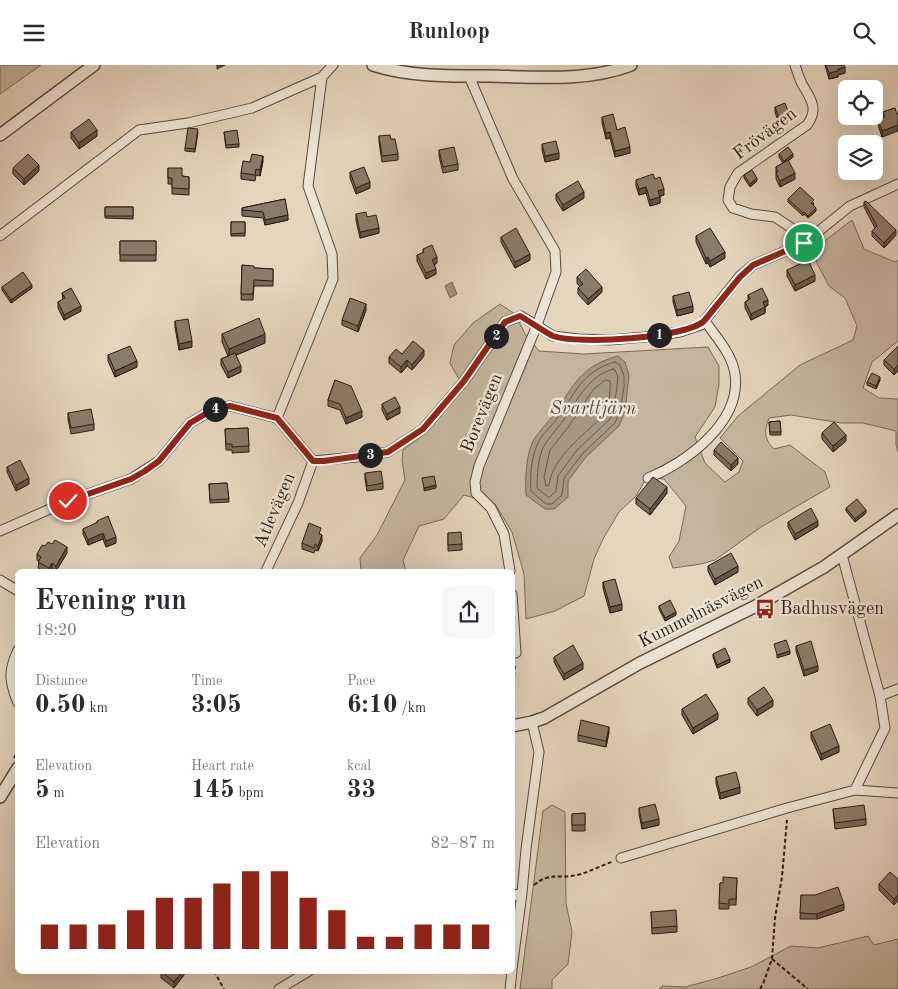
<!DOCTYPE html>
<html lang="en">
<head>
<meta charset="utf-8">
<style>
	body { margin:0; font-family:"Old Standard TT",serif; background:#f7f7f7; color:#2b2b33; height:100vh; display:flex; flex-direction:column; font-size:19px; white-space:nowrap }
	* { box-sizing:border-box; margin:0 }
	p { font-size:16px; color:#7c7c81 }
	.icon { flex:none; width:28px; height:28px; fill:none; stroke:currentColor; stroke-width:2; stroke-linecap:round; stroke-linejoin:round }
	.map { position:relative; flex:1; overflow:hidden }
	.panel { position:absolute; left:15px; top:504px; width:500px; height:405px; display:flex; flex-direction:column; background:#fff; border-radius:8px; box-shadow:0 5px 20px #0002 }
	.panel>* { flex:none }
	.controls { position:absolute; left:838px; top:15px; display:grid; gap:10px }
	.controls a { display:grid; place-items:center; width:45px; height:45px; border-radius:8px; background:#fff; box-shadow:0 5px 20px #0002; font-size:25px }
	.pin { position:absolute; display:grid; place-items:center; width:42px; height:42px; color:#fff; margin:-21px; border:2px solid #fff; border-radius:50%; box-shadow:0 1px 5px #0007 }
	.km { position:absolute; width:25px; height:25px; margin:-12px; border-radius:50%; background:#222; color:#fff; font-size:14px; line-height:25px; text-align:center }
	.round { display:grid; place-items:center; flex:none; width:52px; height:52px; border-radius:8px; background:#f7f7f7 }
	.headline { display:flex; align-items:center; justify-content:space-between; height:85px; padding:0 20px }
	h1 { font-size:28px; font-weight:600; line-height:38px }
	.stats { display:grid; grid-template-columns:repeat(3,1fr); gap:8px; height:85px; padding:5px 20px }
	.stats div { display:grid; align-content:center }
	.stats b { font-size:25px; font-weight:600 }
	.stats small { font-size:14px; font-weight:400 }
	.stats p { font-size:14px }
	.chart { height:140px; padding:10px 20px }
	.chart p { display:flex; justify-content:space-between }
	.chart svg { width:100%; height:90px; margin-top:5px; stroke:#8f2418; stroke-width:6 }
	header { display:flex; justify-content:space-between; align-items:center; height:65px; padding:0 20px; background:#fff; font-size:22px; font-weight:600 }
	.map>svg:first-child { display:block }
	.green { fill:#c5b5a0; stroke:#786858 }
	.water { fill:#a59582; stroke:#746454 }
	.lines { fill:none; stroke-linecap:round; stroke-linejoin:round }
	.shore { stroke:#685848; stroke-width:1 }
	.minor-casing { stroke:#59493b; stroke-width:11 }
	.tertiary-casing { stroke:#59493b; stroke-width:14 }
	.path { stroke:#2a1a0f; stroke-width:2; stroke-dasharray:4 2.5; stroke-linecap:butt }
	.minor { stroke:#eee4d5; stroke-width:9 }
	.tertiary { stroke:#eee4d5; stroke-width:11 }
	.wall { fill:#786a5b; stroke:#2a1a0f }
	.shaded-wall { fill:#61564a; stroke:#2a1a0f }
	.building { fill:#8b7b6a; stroke:#2a1a0f }
	.route-casing { stroke:#fff; stroke-width:10 }
	.route { stroke:#8f2418; stroke-width:6 }
	.labels { text-anchor:middle; dominant-baseline:central; stroke-width:5; stroke-linejoin:round; paint-order:stroke }
	.street-label { font-size:18px; fill:#2a1a0f; stroke:#eee4d5 }
	.poi-label { font-size:18px; fill:#2a1a0f; stroke:#eee4d5; text-anchor:start }
	.water-label { font-size:19px; font-style:italic; fill:#5b4b3d; stroke:#eee4d5 }
</style>
</head>
<body>
<header><svg class="icon" aria-label="menu" viewBox="0 0 24 24"><path d="M4 6h16M4 12h16M4 18h16"/></svg>Runloop<svg class="icon" aria-label="search" viewBox="0 0 24 24"><circle cx="10" cy="10" r="6"/><path d="M15 15l6 6"/></svg></header>
<div class="map">
<svg width="898" height="924" viewBox="0 0 898 924">
	<rect width="100%" height="100%" fill="#e5d5be"/>
	<filter id="stains"><feTurbulence type="fractalNoise" baseFrequency=".004" numOctaves="4"/><feColorMatrix values="0 0 0 0 .2 0 0 0 0 .09 0 0 0 0 .02 0 0 0 .5 -.17"/></filter>
	<radialGradient id="worn" r=".72"><stop offset=".6" stop-color="#630" stop-opacity="0"/><stop offset="1" stop-color="#630" stop-opacity=".3"/></radialGradient>
	<!-- green -->
	<path class="green" d="M0,0H41L0,29Z
		M852,155L864,184L895,197L898,195V276L872,297L863,323L879,333L898,334V387L896,380V366L863,358H841L791,350L769,353C764,366 764,374 774,384L790,380L825,407L830,422L761,462L715,495L701,499L673,503L669,492L679,476L686,441L664,414L647,412L636,431L619,447L603,474L594,494L584,531L555,546L526,554L524,509L512,467L495,439L464,430L444,454L419,461L403,495L406,506H361L360,493L377,470L405,415L402,395L403,385L426,368L464,323L450,298L454,280L473,258L500,239L515,249L525,269L539,286L584,289L708,282L719,301V319L715,342L695,372L705,398L725,417L739,407L743,396L720,373L738,351L800,300L853,275L857,261L845,233L829,221L817,198L814,184Z
		M552,740L565,747L566,838L572,867L568,899L552,915V924H520L543,746Z
		M868,871L874,880L898,874V924H659L662,921L685,922L715,914L751,902L791,881L818,883Z"/>
	<!-- water -->
	<path class="water" d="M452,217L457,229L450,233L445,221Z
		M618,291L625,297L629,310L625,347L619,361L586,392L568,416V432L554,444H545L526,430C525,415 526,390 533,376C538,367 548,358 554,349C574,320 581,301 618,291Z"/>
	<g class="lines">
		<!-- shore -->
		<path class="shore" d="M615,297L620,300L624,311V322L620,346L615,358L583,388L564,413L562,430L552,439H546L531,426C530,411 531,394 537,380C540,371 550,363 556,355C575,330 581,306 615,297Z
			M613,304L615,305L618,312L617,321L614,344L610,354L577,385L558,411L556,426L550,432H548L537,423C537,412 538,391 544,381C549,372 557,364 563,356C577,336 588,311 613,304Z
			M606,315L610,316C611,325 609,342 603,350C600,355 594,359 589,364C573,379 552,397 549,420L546,421L544,412L550,385L569,361L593,325Z"/>
		<defs>
			<path id="minor" d="M795,0C797,6 799,13 802,19C811,34 819,44 807,60L738,108L730,122L728,135L733,143L751,149L775,152L793,164L804,178
				M469,11L513,114L555,186L556,207L537,260L479,401L475,417L476,428L491,443L504,469L510,506
				M0,171L139,65L188,58L252,43L322,12L333,0
				M277,353L333,214L332,189L308,121L322,12
				M648,413C686,398 742,357 735,309C732,289 716,272 705,256
				M0,466L68,436L131,414L159,396L190,358L214,344L230,341L277,353L313,396L356,392L388,387L423,364L464,316L505,257L521,251L553,271L579,274L609,275L645,272L680,267L701,260L740,211L753,200L804,178L850,141L898,119
				M266,506L298,438L313,396
				M0,515L18,526
				M512,529L516,588
				M18,585C8,606 9,616 18,638
				M880,631L898,624
				M855,725L898,728
				M621,793L787,743L855,725L885,663L880,631L842,490
				M512,831L522,828
				M512,904L522,828L526,784L539,687L532,657
				M279,924L309,906
				M510,924L512,906"/>
			<path id="tertiary" d="M373,0C410,12 452,11 490,11C537,12 586,17 631,0
				M0,70L94,0
				M512,661L532,657L544,653L640,598L754,542L824,502L898,450
				M0,732L18,703"/>
		</defs>
		<!-- minor casing -->
		<use href="#minor" class="minor-casing"/>
		<!-- tertiary casing -->
		<use href="#tertiary" class="tertiary-casing"/>
		<!-- path -->
		<path class="path" d="M512,637L515,599
			M14,693L18,686
			M534,820C549,808 554,813 571,811C584,810 599,801 612,797
			M772,894L808,924
			M214,906L224,924
			M760,924L763,919L772,894L775,853L782,812L787,755"/>
		<!-- minor -->
		<use href="#minor" class="minor"/>
		<!-- tertiary -->
		<use href="#tertiary" class="tertiary"/>
	</g>
	<!-- wall -->
	<path class="wall" d="M825,0H844L845,8L838,10V12L829,14Z
		M775,42L790,58L780,62L775,47Z
		M895,43L882,72L878,60V55L883,53V47Z
		M602,52L617,65L630,88L615,92L610,73L606,74L602,58Z
		M71,67L97,71L79,84L71,73Z
		M198,67L195,87L185,86V83Z
		M224,67L239,79V82L226,83Z
		M379,71L391,74L398,89V95L382,97L379,77Z
		M542,79L559,94L545,97L542,85Z
		M846,81V99L840,92V86Z
		M439,85L458,99V105L443,108L439,91Z
		M779,89L793,92L788,96L795,114L780,122L776,114V102L783,98L779,92Z
		M263,96L260,111L256,110L255,116L241,114V108Z
		M13,103L39,106L24,120L13,109Z
		M168,103L182,111L189,112V130L172,129V119H168Z
		M350,107L370,123L356,129L350,113Z
		M744,110L757,116L750,122L744,113Z
		M655,114L664,130L660,131V138L650,141L646,128L639,130L636,121V115Z
		M556,129L584,133L563,146L556,135Z
		M285,134L288,155L265,160L263,153L242,151V143Z
		M788,134L814,138L813,139L816,146L808,153L804,149L803,151L788,137Z
		M864,137L896,170L884,183L872,171V166L875,163L864,142Z
		M105,142H133V154L105,153Z
		M356,149L367,152L379,168L360,173L356,155Z
		M231,157H245V171H231Z
		M696,171L725,193L710,202L708,198L706,199L696,177Z
		M501,172L530,195L515,203L501,177Z
		M120,176H156V196H120Z
		M423,184L437,198L434,200L436,209L426,214L417,196V190L423,188Z
		M242,200L254,203L273,204V221H254L253,235H241Z
		M787,205L815,216L795,226L787,211Z
		M577,212L602,227L588,240L578,229V223L580,222L577,218Z
		M2,222L32,223L11,238L2,225Z
		M62,228L81,246L64,255L58,243V237L63,235Z
		M748,230L768,240L765,242V248L751,255L745,243V237L748,235Z
		M673,231L693,247L677,251L673,237Z
		M366,245L358,267L342,260V255Z
		M175,256L192,282L179,285L175,262Z
		M222,269L265,278L236,290L241,307L228,313L221,300V294L228,291L222,277Z
		M898,281V306L894,310L884,300V295Z
		M402,289L424,291L412,305L407,301L401,308L389,298V292Z
		M108,290L137,302L115,312L108,296Z
		M335,315L362,352L346,359L340,345L328,341V335Z
		M880,315L876,324L867,320V317Z
		M382,339L400,348L387,355L382,345Z
		M68,348L94,359V365L71,369L68,354Z
		M780,356L781,370H770L769,357Z
		M248,363L249,387L232,388V385H226L225,364Z
		M822,368L846,376L833,387L822,374Z
		M714,385L738,399L731,406L714,390Z
		M7,402L29,419L16,426L7,407Z
		M365,408L383,418V424L367,426L365,414Z
		M227,418L229,437L210,438L209,419Z
		M667,428L650,450L636,439V433Z
		M846,443L866,448L855,457L846,446Z
		M97,456L116,478L106,482L103,474L88,480L83,469V464L97,458Z
		M788,457L818,461L795,475L788,462Z
		M448,468L462,479V485L448,486Z
		M321,469L322,476L318,486L315,485L314,488L302,484V478Z
		M45,481L67,488L56,506L52,504L50,506H43L38,503L39,496L37,495V489Z
		M708,501L738,507L715,520L708,506Z
		M603,517L622,545L610,548L603,523Z
		M659,541L676,550L665,556L659,544Z
		M796,581L818,606L804,611L796,586Z
		M713,589L730,597L717,603L713,592Z
		M554,592L583,604L564,615L554,597Z
		M748,633L773,641L757,651L748,639Z
		M682,644L718,654L693,669L682,650Z
		M609,667L606,682L578,676V670Z
		M811,667L839,687L821,695L811,673Z
		M716,712L740,728L720,734L716,718Z
		M639,743L659,760L642,764L639,749Z
		M833,744L866,754V760L835,764Z
		M585,748V766H572V749Z
		M737,813L736,840H729V844H719L720,818H723Z
		M898,814V836L894,840L879,825V819Z
		M801,830L844,845L817,854H800Z
		M651,847L677,861V867L652,869Z
		M187,906L174,923L161,913V907Z"/>
	<!-- shaded-wall -->
	<path class="shaded-wall" d="M217,0H225L217,4Z
		M845,2V8L838,10V12L829,14V8Z
		M790,52V58L780,62V56Z
		M898,60V66L882,72V66Z
		M97,65V71L79,84V78Z
		M610,67V73L606,74V68Z
		M630,82V88L615,92V86Z
		M559,88V94L545,97V91Z
		M793,89V92L784,99V96Z
		M263,91V96L260,111V105Z
		M39,100V106L24,120V114Z
		M795,108V114L780,122V116Z
		M757,113V116L750,122V119Z
		M370,117V123L356,129V123Z
		M646,122V128L639,130V124Z
		M664,124V130L658,132V126Z
		M584,127V133L563,146V140Z
		M660,132V138L650,141V135Z
		M816,143V146L808,153V151Z
		M288,150V155L265,160V155Z
		M379,163V168L360,173V167Z
		M896,165V170L884,183V178Z
		M725,187V193L710,202V196Z
		M530,189V195L515,203V197Z
		M437,192V198L432,201V195Z
		M708,192V198L706,199V193Z
		M436,204V209L426,214V208Z
		M815,210V216L795,226V220Z
		M32,220V223L11,238V235Z
		M602,222V227L588,240V234Z
		M768,235V240L765,242V248L751,255V249L763,237Z
		M366,239V245L358,267V261Z
		M81,241V246L64,255V250Z
		M693,241V247L677,251V245Z
		M265,269V278L229,293V284Z
		M192,276V282L179,285V279Z
		M424,285V291L412,305V300Z
		M407,295V301L401,308V302Z
		M137,296V302L115,312V306Z
		M898,300V306L894,310V304Z
		M241,301V307L228,313V307Z
		M880,312V315L876,324V321Z
		M400,342V348L387,355V349Z
		M362,346V352L346,359V353Z
		M846,370V376L833,387V381Z
		M738,393V399L731,406V400Z
		M29,413V419L16,426V420Z
		M436,420V423L424,426V423Z
		M667,422V428L650,450V444Z
		M866,445V448L855,457V454Z
		M818,456V461L795,475V469Z
		M103,468V474L88,480V475Z
		M322,470V476L318,486V481Z
		M116,472V478L106,482V476Z
		M67,482V488L56,506V501Z
		M52,498V504L50,506H49V503Z
		M738,501V507L715,520V514Z
		M622,539V545L610,548V542Z
		M676,547V550L665,556V553Z
		M790,586V589L777,593V590Z
		M730,594V597L717,603V600Z
		M583,598V604L564,615V609Z
		M818,601V606L804,611V605Z
		M773,635V641L757,651V645Z
		M718,648V654L693,669V663Z
		M609,662V667L606,682V676Z
		M839,681V687L821,695V689Z
		M740,722V728L720,734V728Z
		M659,754V760L642,764V758Z
		M898,830V836L894,840V834Z
		M844,839V845L817,854V849Z
		M183,906H187L174,923V917Z"/>
	<!-- building -->
	<path class="building" d="M826,0H844L845,2L838,4V6L829,8Z
		M785,38L790,52L780,56L775,42Z
		M895,43L897,49L898,48V60L882,66L878,55L885,52L883,47Z
		M613,49L617,65L625,62L630,82L615,86L610,67L606,68L602,52Z
		M89,54L97,65L79,78L71,67Z
		M188,63L198,64L195,84L185,83Z
		M237,65L239,79L226,80L224,67Z
		M390,70L391,74H395L398,89L382,91L379,71Z
		M556,76L559,88L545,91L542,79Z
		M846,81V93L840,86Z
		M454,82L458,99L443,102L439,85Z
		M788,82L793,89L784,96L779,89Z
		M28,89L39,100L24,114L13,103Z
		M252,89L263,91L260,105L256,104L255,110L241,108L243,96L250,97Z
		M788,95L795,108L780,116L776,108L778,107L776,102Z
		M364,102L370,117L356,123L350,107Z
		M168,103H182V111L189,112V124L172,123V113H168Z
		M752,105L757,113L750,119L744,110Z
		M653,109L655,114L660,112L664,124L658,126L660,132L650,135L646,122L639,124L636,115Z
		M578,116L584,127L563,140L556,129Z
		M800,122L814,135L811,138L816,143L808,151L804,147L803,148L788,134Z
		M285,134L288,150L265,155L263,147L242,145V143Z
		M866,136L896,165L884,178L872,166L877,161L864,137Z
		M105,142H133V151H105Z
		M366,147L367,152L376,150L379,163L360,167L356,149Z
		M231,157H245V168L231,169Z
		M516,163L530,189L515,197L501,172Z
		M710,163L725,187L710,196L708,192L706,193L696,171Z
		M120,176H156V190H120Z
		M432,180L437,192L432,195L436,204L426,208L417,190L424,187L423,184Z
		M808,195L815,210L795,220L787,205Z
		M242,200L254,201V203L273,204V216L254,215L253,229H241Z
		M586,204L602,222L588,234L578,223L583,219L577,212Z
		M23,207L32,220L11,235L2,222Z
		M71,223L81,241L64,250L58,237L65,233L62,228Z
		M762,223L768,235L763,237L765,242L751,249L745,237L750,234L748,230Z
		M689,227L693,241L677,245L673,231Z
		M350,233L366,239L358,261L342,255Z
		M259,253L265,269L229,284L222,269Z
		M188,254L192,276L179,279L175,256Z
		M413,276L424,285L412,300L407,295L401,302L389,292L396,284L402,289Z
		M130,281L137,296L115,306L108,290Z
		M898,281V300L894,304L884,295Z
		M235,288L241,301L228,307L221,294Z
		M872,308L880,312L876,321L867,317Z
		M335,315L351,321L362,346L346,353L340,339L328,335Z
		M395,332L400,342L387,349L382,339Z
		M91,344L94,359L71,363L68,348Z
		M780,356L781,367H770L769,357Z
		M834,357L846,370L833,381L822,368Z
		M248,363L249,381L232,382V379H226L225,364Z
		M721,377L738,393L731,400L714,385Z
		M20,395L29,413L16,420L7,402Z
		M381,406L383,418L367,421L365,408Z
		M434,411L436,420L424,423L422,413Z
		M653,412L667,422L650,444L636,433Z
		M227,418L229,434L210,435L209,419Z
		M857,434L866,445L855,454L846,443Z
		M811,443L818,456L795,469L788,457Z
		M108,451L116,472L106,476L103,468L88,475L83,464L98,457L97,456Z
		M309,458L321,463L319,469L322,470L318,481L315,479L314,483L302,478Z
		M461,467L462,479L448,480V468Z
		M55,475L67,482L56,501L52,498L49,503L38,497L41,492L37,489L42,480L45,481L48,477L52,479Z
		M731,488L738,501L715,514L708,501Z
		M615,514L622,539L610,542L603,517Z
		M670,535L676,547L665,553L659,541Z
		M786,575L790,586L777,590L774,579Z
		M811,576L818,601L804,605L796,581Z
		M573,580L583,598L564,609L554,592Z
		M725,583L730,594L717,600L713,589Z
		M764,622L773,635L757,645L748,633Z
		M706,629L718,648L693,663L682,644Z
		M581,655L609,662L606,676L578,670Z
		M830,659L839,681L821,689L811,667Z
		M736,707L740,722L720,728L716,712Z
		M655,739L659,754L642,758L639,743Z
		M864,740L866,754L835,758L833,744Z
		M585,748V760H572V749Z
		M890,807L898,814V830L894,834L879,819Z
		M723,812L737,813L736,834H729V839L719,838L720,818H723Z
		M838,822L844,839L817,849L800,848L801,830H815Z
		M676,845L677,861L652,863L651,847Z
		M161,906H183L174,917Z"/>
	<g class="lines">
		<defs>
			<path id="route" d="M68,436L131,414L145,406L159,396L190,358L214,344L230,341L277,353L313,396H324L388,387L423,364L464,316L505,257L520,251C529,256 546,268 553,271C578,280 686,273 704,256L740,212L753,200L804,178"/>
		</defs>
		<!-- route casing -->
		<use href="#route" class="route-casing"/>
		<!-- route -->
		<use href="#route" class="route"/>
	</g>
	<!-- icons -->
	<defs>
		<symbol id="bus-bare" viewBox="-9 -9 18 18"><path d="M-5-6H5V4H4V6H2V4H-2V6H-4V4H-5ZM-3.5-4V0h7V-4ZM-3.5 1.2v1.5H-2V1.2ZM2 1.2v1.5H3.5V1.2Z" fill="#8f2418" stroke="#eee4d5" stroke-width="2.5" paint-order="stroke"/></symbol>
	</defs>
	<g fill-rule="evenodd">
		<use href="#bus-bare" x="751" y="530" width="28" height="28"/>
	</g>
	<g class="labels">
		<!-- street labels -->
		<g class="street-label">
			<text transform="translate(765 69) rotate(-37)">Frövägen</text>
			<text transform="translate(482 348) rotate(-68)">Borevägen</text>
			<text transform="translate(275 445) rotate(-67)">Atlevägen</text>
			<text transform="translate(701 547) rotate(-27)">Kummelnäsvägen</text>
		</g>
		<!-- poi labels -->
		<g class="poi-label">
			<text x="780" y="544">Badhusvägen</text>
		</g>
		<!-- water labels -->
		<g class="water-label">
			<text x="593" y="344">Svarttjärn</text>
		</g>
	</g>
	<rect width="100%" height="100%" filter="url(#stains)"/>
	<rect width="100%" height="100%" fill="url(#worn)"/>
</svg>
<div class="controls">
<a><svg class="icon" aria-label="locate" viewBox="0 0 24 24"><circle cx="12" cy="12" r="6"/><path d="M12 2v4M12 18v4M2 12h4M18 12h4"/></svg></a>
<a><svg class="icon" aria-label="layers" viewBox="0 0 24 24"><path d="M12 4l9 5-9 5-9-5zM3 14l9 5 9-5"/></svg></a>
</div>
<div class="pin" style="left:804px;top:178px;background:#1e9e55"><svg class="icon" aria-label="arrive" viewBox="0 0 24 24"><path d="M6 21V4h12l-3 4 3 4H6"/></svg></div>
<div class="pin" style="left:68px;top:436px;background:#d93025"><svg class="icon" aria-label="check" viewBox="0 0 24 24"><path d="M5 12l5 5 9-10"/></svg></div>
<b class="km" style="left:659px;top:270px">1</b>
<b class="km" style="left:496px;top:271px">2</b>
<b class="km" style="left:370px;top:390px">3</b>
<b class="km" style="left:215px;top:344px">4</b>
<section class="panel">
<div class="headline"><div><h1>Evening run</h1><p>18:20</p></div><a class="round"><svg class="icon" aria-label="share" viewBox="0 0 24 24"><path d="M12 15V3M7 8l5-5 5 5M5 13v7h14v-7"/></svg></a></div>
<div class="stats">
<div><p>Distance</p><b>0.50<small> km</small></b></div>
<div><p>Time</p><b>3:05</b></div>
<div><p>Pace</p><b>6:10<small> /km</small></b></div>
</div>
<div class="stats">
<div><p>Elevation</p><b>5<small> m</small></b></div>
<div><p>Heart rate</p><b>145<small> bpm</small></b></div>
<div><p>kcal</p><b>33</b></div>
</div>
<div class="chart"><p><span>Elevation</span>82–87 m</p>
<svg viewBox="0 0 160 44" preserveAspectRatio="none"><path d="M5 44V32M15 44V32M25 44V32M35 44V25M45 44V19M55 44V19M65 44V12M75 44V6M85 44V6M95 44V19M105 44V25M115 44V38M125 44V38M135 44V32M145 44V32M155 44V32"/></svg>
</div>
</section>
</div>
</body>
</html>
